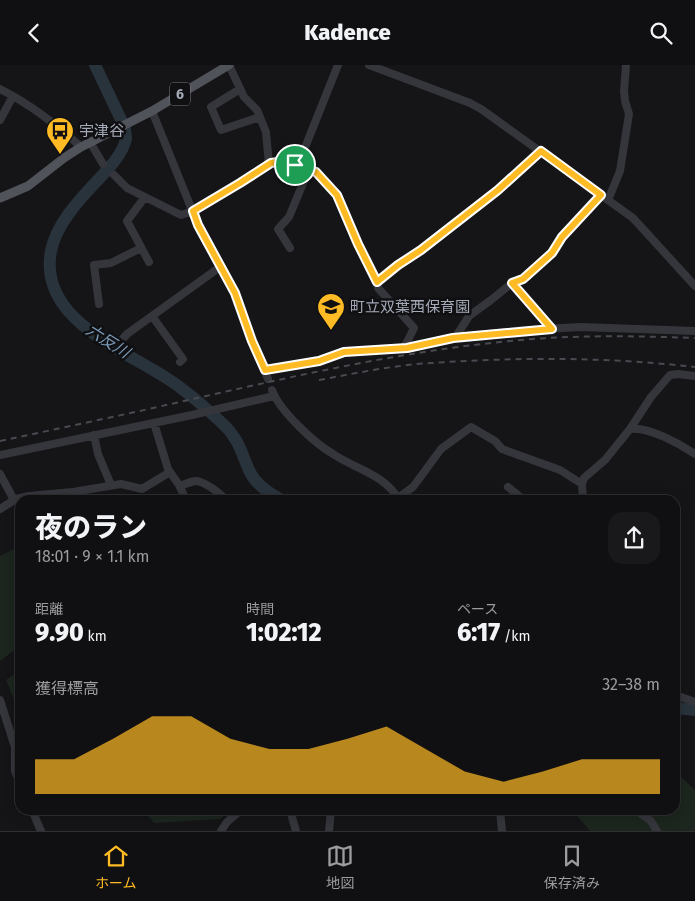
<!DOCTYPE html>
<html lang="ja">
<head>
<meta charset="utf-8">
<style>
	body { margin:0; font-family:"Fira Sans","Noto Sans JP",sans-serif; background:#19181a; color:#f1f3f6; height:100vh; display:flex; flex-direction:column; font-size:19px; white-space:nowrap }
	* { box-sizing:border-box; margin:0 }
	p { font-size:16px; color:#9c9c9f }
	.icon { flex:none; width:28px; height:28px; fill:none; stroke:currentColor; stroke-width:2; stroke-linecap:round; stroke-linejoin:round }
	.map { position:relative; flex:1; overflow:hidden }
	.panel { position:absolute; left:15px; top:430px; width:665px; height:320px; display:flex; flex-direction:column; background:#100f11; border-radius:15px; box-shadow:0 2px 12px #0003,0 0 0 1px #302f31 }
	.panel>* { flex:none }
	.pin { position:absolute; display:grid; place-items:center; width:42px; height:42px; color:#fff; margin:-21px; border:2px solid #fff; border-radius:50%; box-shadow:0 1px 5px #0007 }
	.round { display:grid; place-items:center; flex:none; width:52px; height:52px; border-radius:15px; background:#19181a }
	.headline { display:flex; align-items:center; justify-content:space-between; height:85px; padding:0 20px }
	h1 { font-size:28px; font-weight:800; line-height:38px }
	.figures { display:grid; grid-template-columns:repeat(3,1fr); gap:8px; height:85px; padding:5px 20px }
	.figures div { display:grid; align-content:center }
	.figures b { font-size:25px; font-weight:800 }
	.figures small { font-size:14px; font-weight:400 }
	.figures p { font-size:14px }
	.chart { height:140px; padding:10px 20px }
	.chart p { display:flex; justify-content:space-between }
	.chart svg { width:100%; height:90px; margin-top:5px; fill:#ffbb24; opacity:.7 }
	header { display:flex; justify-content:space-between; align-items:center; height:65px; padding:0 20px; background:#100f11; font-size:22px; font-weight:800 }
	.tab-bar { display:flex; justify-content:space-around; align-items:center; height:70px; border-top:1px solid #302f31; background:#100f11; font-size:14px; color:#9c9c9f }
	.tab-bar a { display:grid; justify-items:center; gap:2px }
	.tab-bar .current { color:#ffbb24 }
	.map>svg:first-child { display:block }
	.green { fill:#1c251e }
	.lines { fill:none; stroke-linecap:round; stroke-linejoin:round }
	.river { stroke:#29333c; stroke-width:12 }
	.minor { stroke:#35363c; stroke-width:8 }
	.major { stroke:#51535b; stroke-width:9 }
	.rail { stroke:#484a51; stroke-width:2; stroke-dasharray:6 5; stroke-linecap:butt }
	.route-casing { stroke:#fff; stroke-width:10 }
	.route { stroke:#ffbb24; stroke-width:6 }
	.labels { text-anchor:middle; dominant-baseline:central; stroke-width:5; stroke-linejoin:round; paint-order:stroke }
	.shield { fill:#101012; stroke:#787c86; stroke-width:1 }
	.shield-label { font-size:14px; font-weight:bold; fill:#a5aab8 }
	.poi-label { font-size:15px; fill:#a5aab8; stroke:#101012; text-anchor:start }
	.water-label { font-size:16px; font-style:italic; fill:#7898b7; stroke:#101012 }
</style>
</head>
<body>
<header><svg class="icon" aria-label="back" viewBox="0 0 24 24"><path d="M15 5l-7 7 7 7"/></svg>Kadence<svg class="icon" aria-label="search" viewBox="0 0 24 24"><circle cx="10" cy="10" r="6"/><path d="M15 15l6 6"/></svg></header>
<div class="map">
<svg width="695" height="766" viewBox="0 0 695 766">
	<rect width="100%" height="100%" fill="#151417"/>
	<!-- green -->
	<path class="green" d="M20,481V581L0,596V491Z
		M20,605V649L6,615Z
		M675,706L695,725V766H590L572,745H675Z
		M143,745H227L229,747L220,754L154,758Z"/>
	<g class="lines">
		<!-- river -->
		<path class="river" d="M95,0L125,63C125,66 126,71 126,74C122,91 107,105 96,117C78,136 56,160 51,186C38,254 124,285 168,314C188,327 206,343 223,359C239,374 241,387 249,405C255,419 268,428 282,435
			M675,643L695,645"/>
		<!-- minor -->
		<path class="minor" d="M229,0L244,32L257,45L266,67L269,100
			M369,0L470,38L481,44L633,153L695,221
			M0,24C30,39 56,59 81,82
			M240,24L211,42L221,65L260,52
			M152,46L198,160L235,228L252,276L268,314
			M0,55L13,31
			M90,77L103,99
			M295,99L306,80L338,0
			M114,110L127,123L181,150L193,146L241,118L271,98L285,97L302,101L316,107L337,130L358,179L377,217L378,223L414,263L404,283
			M145,132L127,156L149,197
			M608,135L620,106L629,49L625,36L624,26L626,0
			M290,183L278,164L289,152L309,104
			M377,217L498,125L541,86
			M512,218L552,264
			M99,239L94,200L111,198L141,183
			M152,251L183,294L180,297
			M455,273L469,251L491,235L512,218L523,214L552,188L562,172L601,130
			M120,277L127,269L220,202
			M265,305L319,296L344,287L407,283L453,273L524,265L581,262L695,266
			M272,325C279,345 314,378 333,389C355,404 385,409 399,435
			M154,358L168,404L179,420L186,435
			M630,364L651,332L670,310L678,309L695,311
			M94,370L98,389L111,420
			M0,390L192,350L274,331
			M0,409L14,435
			M180,421C185,419 190,417 195,416C203,415 221,429 226,435
			M508,422L524,435
			M398,433L413,422L441,384L471,362L495,376L502,384L560,405L582,419
			M583,435L582,419L584,413L605,395L630,364C648,361 680,379 695,389
			M0,444L16,434L29,431L73,427L121,419L142,424L170,407
			M675,630L695,637
			M0,635L15,682V706L20,718
			M32,745L41,766
			M290,745L296,766
			M500,745L502,766
			M636,745L651,756L657,766
			M221,766L227,757L241,745
			M329,766L331,745"/>
		<!-- major -->
		<path class="major" d="M0,133L28,121L64,93L81,82L152,46L229,0"/>
		<!-- rail -->
		<path class="rail" d="M319,315C357,308 394,300 432,298C519,292 608,292 695,302
			M0,376C61,363 123,350 184,336C299,310 416,283 533,274C587,270 641,271 695,273"/>
	</g>
	<g class="lines">
		<defs>
			<path id="route" d="M541,86L601,130L562,172L552,188L523,214L512,218L552,264L453,273L407,283L344,287L319,296L265,305L252,276L235,228L198,160L193,146L240,118L271,98L285,96L316,107L337,130L358,179L377,217L398,200L421,185L498,125Z"/>
		</defs>
		<!-- route casing -->
		<use href="#route" class="route-casing"/>
		<!-- route -->
		<use href="#route" class="route"/>
	</g>
	<!-- icons -->
	<defs>
		<symbol id="bus-pin" viewBox="-11 -11 22 30"><path d="M0 17L-7.5 6A9.5 9.5 0 1 1 7.5 6Z" fill="#ffbb24" stroke="#101012"/><path d="M-5-6H5V4H4V6H2V4H-2V6H-4V4H-5ZM-3.5-4V0h7V-4ZM-3.5 1.2v1.5H-2V1.2ZM2 1.2v1.5H3.5V1.2Z" fill="#111"/></symbol>
		<symbol id="school-pin" viewBox="-11 -11 22 30"><path d="M0 17L-7.5 6A9.5 9.5 0 1 1 7.5 6Z" fill="#ffbb24" stroke="#101012"/><path d="M0-5L7-2L0 1L-7-2ZM-4 1L0 2.5L4 1V4Q0 6-4 4Z" fill="#111"/></symbol>
	</defs>
	<g fill-rule="evenodd">
		<use href="#bus-pin" x="44" y="50" width="32" height="43"/>
		<use href="#school-pin" x="315" y="226" width="32" height="43"/>
	</g>
	<g class="labels">
		<!-- shield labels -->
		<rect class="shield" x="170" y="17.5" width="20" height="23" rx="4"/>
		<g class="shield-label">
			<text x="180" y="29">6</text>
		</g>
		<!-- poi labels -->
		<g class="poi-label">
			<text x="79" y="66">宇津谷</text>
			<text x="350" y="242">町立双葉西保育園</text>
		</g>
		<!-- water labels -->
		<g class="water-label">
			<text transform="translate(108 276) rotate(32)">六反川</text>
		</g>
	</g>
</svg>
<div class="pin" style="left:295px;top:100px;background:#1e9e55"><svg class="icon" aria-label="arrive" viewBox="0 0 24 24"><path d="M6 21V4h12l-3 4 3 4H6"/></svg></div>
<section class="panel">
<div class="headline"><div><h1>夜のラン</h1><p>18:01 · 9 × 1.1 km</p></div><a class="round"><svg class="icon" aria-label="share" viewBox="0 0 24 24"><path d="M12 15V3M7 8l5-5 5 5M5 13v7h14v-7"/></svg></a></div>
<div class="figures">
<div><p>距離</p><b>9.90<small> km</small></b></div>
<div><p>時間</p><b>1:02:12</b></div>
<div><p>ペース</p><b>6:17<small> /km</small></b></div>
</div>
<div class="chart"><p><span>獲得標高</span>32–38 m</p>
<svg viewBox="0 0 160 44" preserveAspectRatio="none"><path d="M0 44V27L10 27L20 17L30 6L40 6L50 17L60 22L70 22L80 17L90 11L100 22L110 33L120 38L130 33L140 27L150 27L160 27V44z"/></svg>
</div>
</section>
</div>
<nav class="tab-bar">
<a class="current"><svg class="icon" aria-label="home" viewBox="0 0 24 24"><path d="M3 11l9-7 9 7M6 9v11h12V9"/></svg>ホーム</a>
<a><svg class="icon" aria-label="map" viewBox="0 0 24 24"><path d="M3 6l6-2 6 2 6-2v14l-6 2-6-2-6 2zM9 4v14M15 6v14"/></svg>地図</a>
<a><svg class="icon" aria-label="saved" viewBox="0 0 24 24"><path d="M7 4h10v16l-5-4-5 4z"/></svg>保存済み</a>
</nav>
</body>
</html>
